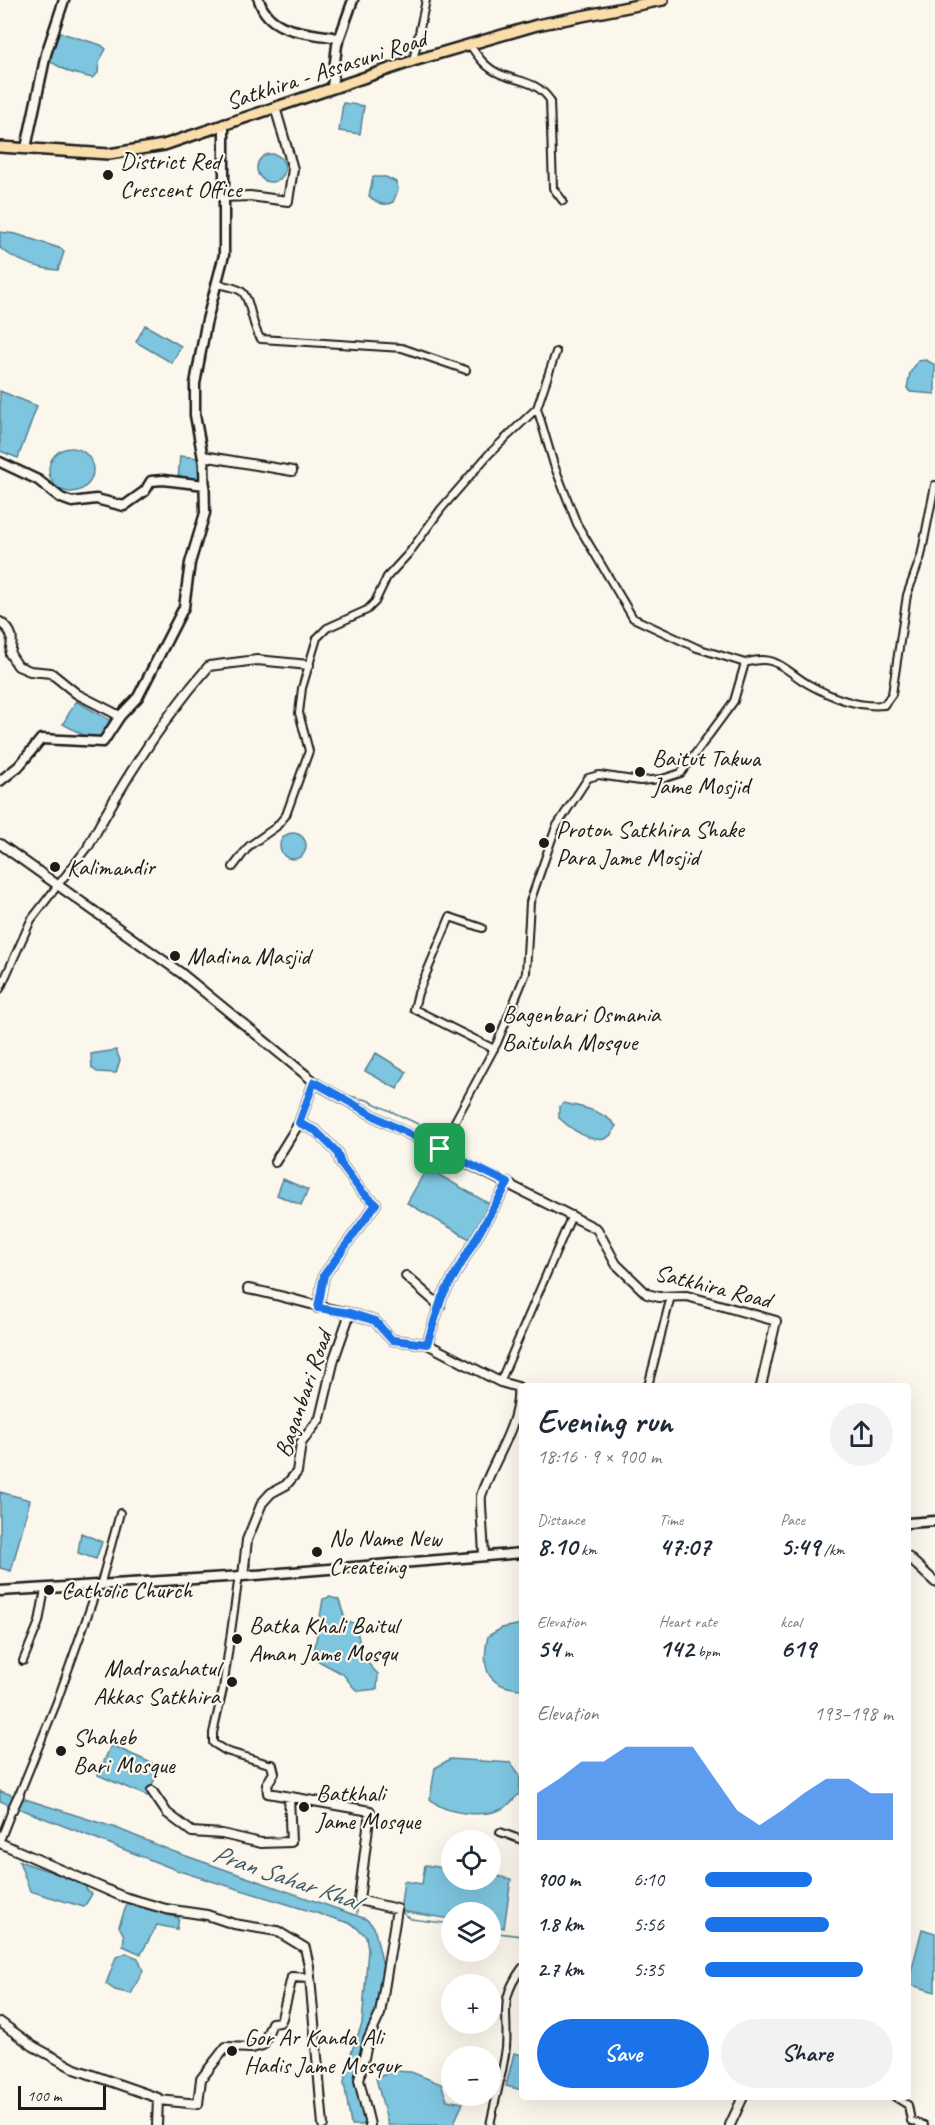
<!DOCTYPE html>
<html lang="en">
<head>
<meta charset="utf-8">
<style>
	body { margin:0; font-family:Caveat,sans-serif; background:#f2f2f3; color:#1f2937; height:100vh; display:flex; flex-direction:column; font-size:22px; white-space:nowrap }
	* { box-sizing:border-box; margin:0 }
	p { font-size:20px; color:#747a83 }
	.icon { flex:none; width:33px; height:33px; fill:none; stroke:currentColor; stroke-width:2; stroke-linecap:round; stroke-linejoin:round }
	.map { position:relative; flex:1; overflow:hidden }
	.sheet { position:absolute; left:519px; top:1383px; width:392px; height:717px; display:flex; flex-direction:column; background:#fff; border-radius:6px; box-shadow:0 6px 24px #0002 }
	.sheet>* { flex:none }
	.tools { position:absolute; left:441px; top:1830px; display:grid; gap:12px }
	.tools a { display:grid; place-items:center; width:60px; height:60px; border-radius:50%; background:#fff; box-shadow:0 6px 24px #0002; font-size:30px }
	.scale { position:absolute; left:18px; bottom:15px; width:88px; box-sizing:border-box; padding-left:6px; border:3px solid #1c1c1c; border-top:0; font-size:16px; line-height:21px; white-space:nowrap; color:#1c1c1c; -webkit-text-stroke:4px #fbf7ec; paint-order:stroke }
	.pin { position:absolute; display:grid; place-items:center; width:51px; height:51px; color:#fff; margin:-26px; border-radius:12px; box-shadow:0 3px 9px #0006 }
	.round { display:grid; place-items:center; flex:none; width:63px; height:63px; border-radius:32px; background:#f2f2f3 }
	.headline { display:flex; align-items:center; justify-content:space-between; height:102px; padding:0 18px }
	h1 { font-size:33px; font-weight:700; line-height:45px }
	.stats { display:grid; grid-template-columns:repeat(3,1fr); gap:9px; height:102px; padding:6px 18px }
	.stats div { display:grid; align-content:center }
	.stats b { font-size:26px; font-weight:700 }
	.stats small { font-size:16px; font-weight:400 }
	.stats p { font-size:16px }
	.chart { height:168px; padding:12px 18px }
	.chart p { display:flex; justify-content:space-between }
	.chart svg { width:100%; height:108px; margin-top:6px; fill:#1a73e8; opacity:.7 }
	.action { display:flex; gap:12px; margin-top:auto; padding:12px 18px }
	.action a { flex:1; height:69px; border-radius:36px; background:#1a73e8; color:#fff; font-size:24px; font-weight:700; line-height:69px; text-align:center }
	.action a+a { background:#f2f2f3; color:#1f2937 }
	ul { padding:0 18px; list-style:none; font-size:20px }
	li { display:grid; grid-template-columns:96px 72px 1fr; align-items:center; height:45px }
	li i { height:15px; border-radius:8px; background:#1a73e8 }
	.map>svg:first-child { display:block }
	.water { fill:#7ec5df; stroke:#578191; stroke-width:1.5 }
	.lines { fill:none; stroke-linecap:round; stroke-linejoin:round }
	.stream { stroke:#578191; stroke-width:1.5 }
	.minor-casing { stroke:#1c1c1c; stroke-width:10 }
	.tertiary-casing { stroke:#1c1c1c; stroke-width:12 }
	.secondary-casing { stroke:#1c1c1c; stroke-width:13 }
	.primary-casing { stroke:#1c1c1c; stroke-width:14 }
	.minor { stroke:#fbf7ec; stroke-width:6 }
	.tertiary { stroke:#fbf7ec; stroke-width:8 }
	.secondary { stroke:#fbf7ec; stroke-width:8 }
	.primary { stroke:#f9deab; stroke-width:9 }
	.route-casing { stroke:#fff; stroke-width:12 }
	.route { stroke:#1a73e8; stroke-width:8 }
	.poi-dot { fill:#1c1c1c; stroke:#fbf7ec; stroke-width:2 }
	.labels { text-anchor:middle; dominant-baseline:central; stroke-width:4.5; stroke-linejoin:round; paint-order:stroke }
	.street-label { font-size:24px; fill:#1c1c1c; stroke:#fbf7ec }
	.poi-label { font-size:24px; fill:#1c1c1c; stroke:#fbf7ec; text-anchor:start }
	.water-label { font-size:26px; font-style:italic; fill:#3e5760; stroke:#fbf7ec }
</style>
</head>
<body>
<div class="map">
<svg width="935" height="2125" viewBox="0 0 935 2125">
	<rect width="100%" height="100%" fill="#fbf7ec"/>
	<filter id="ink" filterUnits="userSpaceOnUse"><feTurbulence type="fractalNoise" baseFrequency=".0167" numOctaves="2"/><feDisplacementMap in="SourceGraphic" scale="12" xChannelSelector="R" yChannelSelector="G"/><feConvolveMatrix kernelMatrix="1 2 1 2 8 2 1 2 1" color-interpolation-filters="sRGB"/></filter>
	<g filter="url(#ink)">
		<!-- water -->
		<path class="water" d="M58,32L101,45L106,49L99,62L98,73L92,78L69,72L49,61Z
			M343,103L364,106L360,134L339,131Z
			M257 168a14 14 0 1 1 28 0a14 14 0 1 1-28 0Z
			M373,177H386L396,182L398,190L393,202C384,207 376,203 369,196Z
			M0,232L16,234L62,249L64,252L58,270C38,269 15,260 0,248Z
			M145,325L181,346L172,363L136,342Z
			M926,360L935,365V394L910,392L907,388L910,373L918,361Z
			M0,391L37,406L18,458L0,451Z
			M49 470a22 22 0 1 1 44 0a22 22 0 1 1-44 0Z
			M180,456L199,458L201,464L200,481L178,480Z
			M76,701L110,720L98,743L63,724Z
			M280 846a13 13 0 1 1 26 0a13 13 0 1 1-26 0Z
			M116,1050L120,1060L116,1073L97,1072L92,1068L91,1054Z
			M376,1053L407,1072L397,1089L365,1071Z
			M564,1103C582,1107 604,1111 616,1126C606,1155 572,1130 559,1118V1107Z
			M427,1168L493,1206L473,1241L407,1203Z
			M283,1179L308,1190L301,1205L277,1195Z
			M0,1492L30,1500L11,1571L0,1568Z
			M81,1533L102,1542L96,1559L78,1553Z
			M330,1597L339,1600L346,1622L355,1623C363,1649 356,1652 378,1674L377,1689L359,1691L354,1688L343,1674L313,1658L323,1599Z
			M522,1624V1689C486,1687 481,1669 488,1636L502,1628Z
			M111,1745L160,1767L147,1796L98,1775Z
			M450,1759L511,1763L520,1775L519,1794C514,1798 508,1807 502,1809C482,1818 445,1814 430,1799L435,1768Z
			M0,1791L116,1828L172,1851L366,1919L374,1927L384,1970L378,2015L360,2066L368,2125H351L344,2082L348,2061L362,2024L368,1949L366,1936L352,1924L179,1871L0,1801Z
			M19,1861L86,1884V1889L92,1894L84,1907L30,1891Z
			M425,1865L451,1869L452,1880H490L491,1875L511,1879L504,1928L491,1925L490,1912H452L451,1919L400,1911L404,1881L422,1884Z
			M127,1904C145,1905 161,1914 179,1918L177,1929L157,1925L141,1954L123,1946L124,1936L119,1926Z
			M922,1929L935,1933V1992L908,1984Z
			M126,1953L138,1958L143,1971L131,1994L115,1990L106,1984L116,1957Z
			M514,2053L522,2055V2090L506,2086Z
			M394,2071L411,2072L441,2084L447,2100L463,2103L453,2125H388L376,2078Z"/>
		<g class="lines">
			<!-- stream -->
			<path class="stream" d="M631,783L638,785L655,783
				M246,855L260,842
				M211,993L309,1072L337,1091
				M519,1001L527,979
				M341,1094L367,1100L435,1132
				M445,1148L520,1004
				M249,1561L252,1571
				M401,1912L411,1919L452,1924
				M357,1914V1904L367,1906
				M490,1932L522,1936"/>
			<defs>
				<path id="minor" d="M470,45C478,57 486,68 500,74C520,82 537,81 550,100L553,188L563,201
					M413,61L426,0
					M218,284C225,286 235,287 241,291C251,297 251,327 261,339L402,348L466,370
					M537,408L554,465L577,524L633,618L697,648L745,663
					M233,867L249,846L276,827L286,815L309,751L299,713L302,688L317,638L327,628L367,610L375,602L387,577L409,553L441,509L489,454L537,408L556,352
					M482,928L450,917L418,993L414,1009L494,1049
					M0,989L31,920L89,845
					M440,1149L497,1043L526,973L530,902L556,827L588,778L599,775L640,781L662,779L681,773L734,701L745,663C776,653 784,670 808,684C831,697 857,708 884,705L892,694L907,595L921,556L935,485
					M500,1382L572,1215
					M648,1386L671,1296
					M239,1575L223,1689L213,1733V1743L226,1751L272,1765
					M100,1586L120,1513
					M23,1661L39,1622L45,1589
					M19,1795L56,1704L98,1586
					M500,1832L522,1840
					M1,1838L12,1810
					M895,2097L908,2105L911,2121L924,2125
					M490,2125C495,2100 503,2073 506,2047C509,2012 498,2001 522,1968"/>
				<path id="tertiary" d="M222,197L250,196L288,201L293,169L275,107
					M203,456L292,471
					M0,622C14,632 13,639 10,654L18,666L30,671L51,673L77,694L120,716
					M0,844L181,973L317,1084L387,1123L597,1229L616,1264L647,1294L659,1297L687,1296L776,1321L761,1386
					M89,845C123,781 161,721 209,666L257,660L309,665
					M299,1123L314,1082
					M275,1162L299,1123L316,1131L337,1152L341,1164L361,1191L376,1204L324,1275L318,1308
					M406,1276L440,1306
					M350,1313L375,1321L392,1340L427,1344L442,1297L508,1183
					M427,1344L500,1382L518,1387C521,1425 492,1461 481,1496C480,1500 484,1547 484,1556
					M908,1557L935,1582
					M243,1576L247,1540L262,1503L271,1493L286,1485L297,1472L301,1443L320,1418L334,1359L350,1313C315,1307 283,1295 248,1289
					M272,1765L274,1773L267,1784L268,1793L370,1811L359,1900L397,1909L380,2014L368,2040L359,2080L370,2125
					M152,1791L167,1813L192,1832L222,1834L261,1843L291,1842L289,1797
					M12,1810L19,1795
					M0,1843L121,1896L166,1909L207,1915L234,1924L277,1931L305,1948L309,1966L323,2125
					M0,2022L33,2046L75,2069L158,2098L157,2125
					M159,2100L198,2104L201,2079L226,2047L252,2048L263,2045L272,2023L280,2022L282,2018L292,1977L310,1978
					M730,2125L743,2097"/>
				<path id="secondary" d="M259,0C269,34 308,32 338,38
					M332,87L337,45L353,0
					M26,148L46,54L64,0
					M0,462L38,480L61,498L72,502L96,499L124,506L145,491L151,481L163,480L205,485
					M0,781L19,766L41,739L103,742L120,716L138,697L184,607L190,563L205,513L204,464L195,415V384L206,324L224,255V124
					M908,1523L935,1521
					M0,1591L243,1576L522,1553"/>
				<path id="primary" d="M0,147L109,154L164,145L413,61L537,25L663,0"/>
			</defs>
			<!-- minor casing -->
			<use href="#minor" class="minor-casing"/>
			<!-- tertiary casing -->
			<use href="#tertiary" class="tertiary-casing"/>
			<!-- secondary casing -->
			<use href="#secondary" class="secondary-casing"/>
			<!-- primary casing -->
			<use href="#primary" class="primary-casing"/>
			<!-- minor -->
			<use href="#minor" class="minor"/>
			<!-- tertiary -->
			<use href="#tertiary" class="tertiary"/>
			<!-- secondary -->
			<use href="#secondary" class="secondary"/>
			<!-- primary -->
			<use href="#primary" class="primary"/>
		</g>
	</g>
	<g class="lines" filter="url(#ink)">
		<defs>
			<path id="route" d="M314,1082L387,1123L508,1183L442,1297L427,1344L392,1340L375,1321L350,1313L318,1308L324,1275L376,1204L361,1191L341,1164L337,1152L316,1131L299,1123Z"/>
		</defs>
		<!-- route casing -->
		<use href="#route" class="route-casing"/>
		<!-- route -->
		<use href="#route" class="route"/>
	</g>
	<!-- markers -->
	<g class="poi-dot">
		<circle cx="108" cy="175" r="6"/>
		<circle cx="640" cy="772" r="6"/>
		<circle cx="544" cy="843" r="6"/>
		<circle cx="55" cy="867" r="6"/>
		<circle cx="175" cy="956" r="6"/>
		<circle cx="490" cy="1028" r="6"/>
		<circle cx="317" cy="1552" r="6"/>
		<circle cx="49" cy="1590" r="6"/>
		<circle cx="237" cy="1639" r="6"/>
		<circle cx="232" cy="1682" r="6"/>
		<circle cx="61" cy="1751" r="6"/>
		<circle cx="304" cy="1807" r="6"/>
		<circle cx="232" cy="2051" r="6"/>
	</g>
	<g class="labels">
		<!-- street labels -->
		<g class="street-label">
			<text transform="translate(326 70) rotate(-18)">Satkhira - Assasuni Road</text>
			<text transform="translate(713 1286) rotate(14)">Satkhira Road</text>
			<text transform="translate(303 1394) rotate(-71)">Baganbari Road</text>
		</g>
		<!-- poi labels -->
		<g class="poi-label">
			<text x="120" y="161">District Red<tspan x="120" dy="28">Crescent Office</tspan></text>
			<text x="652" y="758">Baitut Takwa<tspan x="652" dy="28">Jame Mosjid</tspan></text>
			<text x="556" y="829">Proton Satkhira Shake<tspan x="556" dy="28">Para Jame Mosjid</tspan></text>
			<text x="67" y="867">Kalimandir</text>
			<text x="187" y="956">Madina Masjid</text>
			<text x="502" y="1014">Bagenbari Osmania<tspan x="502" dy="28">Baitulah Mosque</tspan></text>
			<text x="329" y="1538">No Name New<tspan x="329" dy="28">Createing</tspan></text>
			<text x="61" y="1590">Catholic Church</text>
			<text x="249" y="1625">Batka Khali Baitul<tspan x="249" dy="28">Aman Jame Mosqu</tspan></text>
			<text x="220" y="1668" text-anchor="end">Madrasahatul<tspan x="220" dy="28">Akkas Satkhira</tspan></text>
			<text x="73" y="1737">Shaheb<tspan x="73" dy="28">Bari Mosque</tspan></text>
			<text x="316" y="1793">Batkhali<tspan x="316" dy="28">Jame Mosque</tspan></text>
			<text x="244" y="2037">Gor Ar Kanda Ali<tspan x="244" dy="28">Hadis Jame Mosqur</tspan></text>
		</g>
		<!-- water labels -->
		<g class="water-label">
			<text transform="translate(286 1877) rotate(19)">Pran Sahar Khal</text>
		</g>
	</g>
</svg>
<div class="tools">
<a><svg class="icon" aria-label="locate" viewBox="0 0 24 24"><circle cx="12" cy="12" r="6"/><path d="M12 2v4M12 18v4M2 12h4M18 12h4"/></svg></a>
<a><svg class="icon" aria-label="layers" viewBox="0 0 24 24"><path d="M12 4l9 5-9 5-9-5zM3 14l9 5 9-5"/></svg></a>
<a>+</a>
<a>−</a>
</div>
<div class="scale">100 m</div>
<div class="pin" style="left:440px;top:1149px;background:#1e9e55"><svg class="icon" aria-label="arrive" viewBox="0 0 24 24"><path d="M6 21V4h12l-3 4 3 4H6"/></svg></div>
<section class="sheet">
<div class="headline"><div><h1>Evening run</h1><p>18:16 · 9 × 900 m</p></div><a class="round"><svg class="icon" aria-label="share" viewBox="0 0 24 24"><path d="M12 15V3M7 8l5-5 5 5M5 13v7h14v-7"/></svg></a></div>
<div class="stats">
<div><p>Distance</p><b>8.10<small> km</small></b></div>
<div><p>Time</p><b>47:07</b></div>
<div><p>Pace</p><b>5:49<small> /km</small></b></div>
</div>
<div class="stats">
<div><p>Elevation</p><b>54<small> m</small></b></div>
<div><p>Heart rate</p><b>142<small> bpm</small></b></div>
<div><p>kcal</p><b>619</b></div>
</div>
<div class="chart"><p><span>Elevation</span>193–198 m</p>
<svg viewBox="0 0 160 44" preserveAspectRatio="none"><path d="M0 44V25L10 19L20 12L30 12L40 6L50 6L60 6L70 6L80 19L90 32L100 38L110 32L120 25L130 19L140 19L150 25L160 25V44z"/></svg>
</div>
<ul>
<li><b>900 m</b>6:10<i style="width:57%"></i></li>
<li><b>1.8 km</b>5:56<i style="width:66%"></i></li>
<li><b>2.7 km</b>5:35<i style="width:84%"></i></li>
</ul>
<div class="action"><a>Save</a><a>Share</a></div>
</section>
</div>
</body>
</html>
